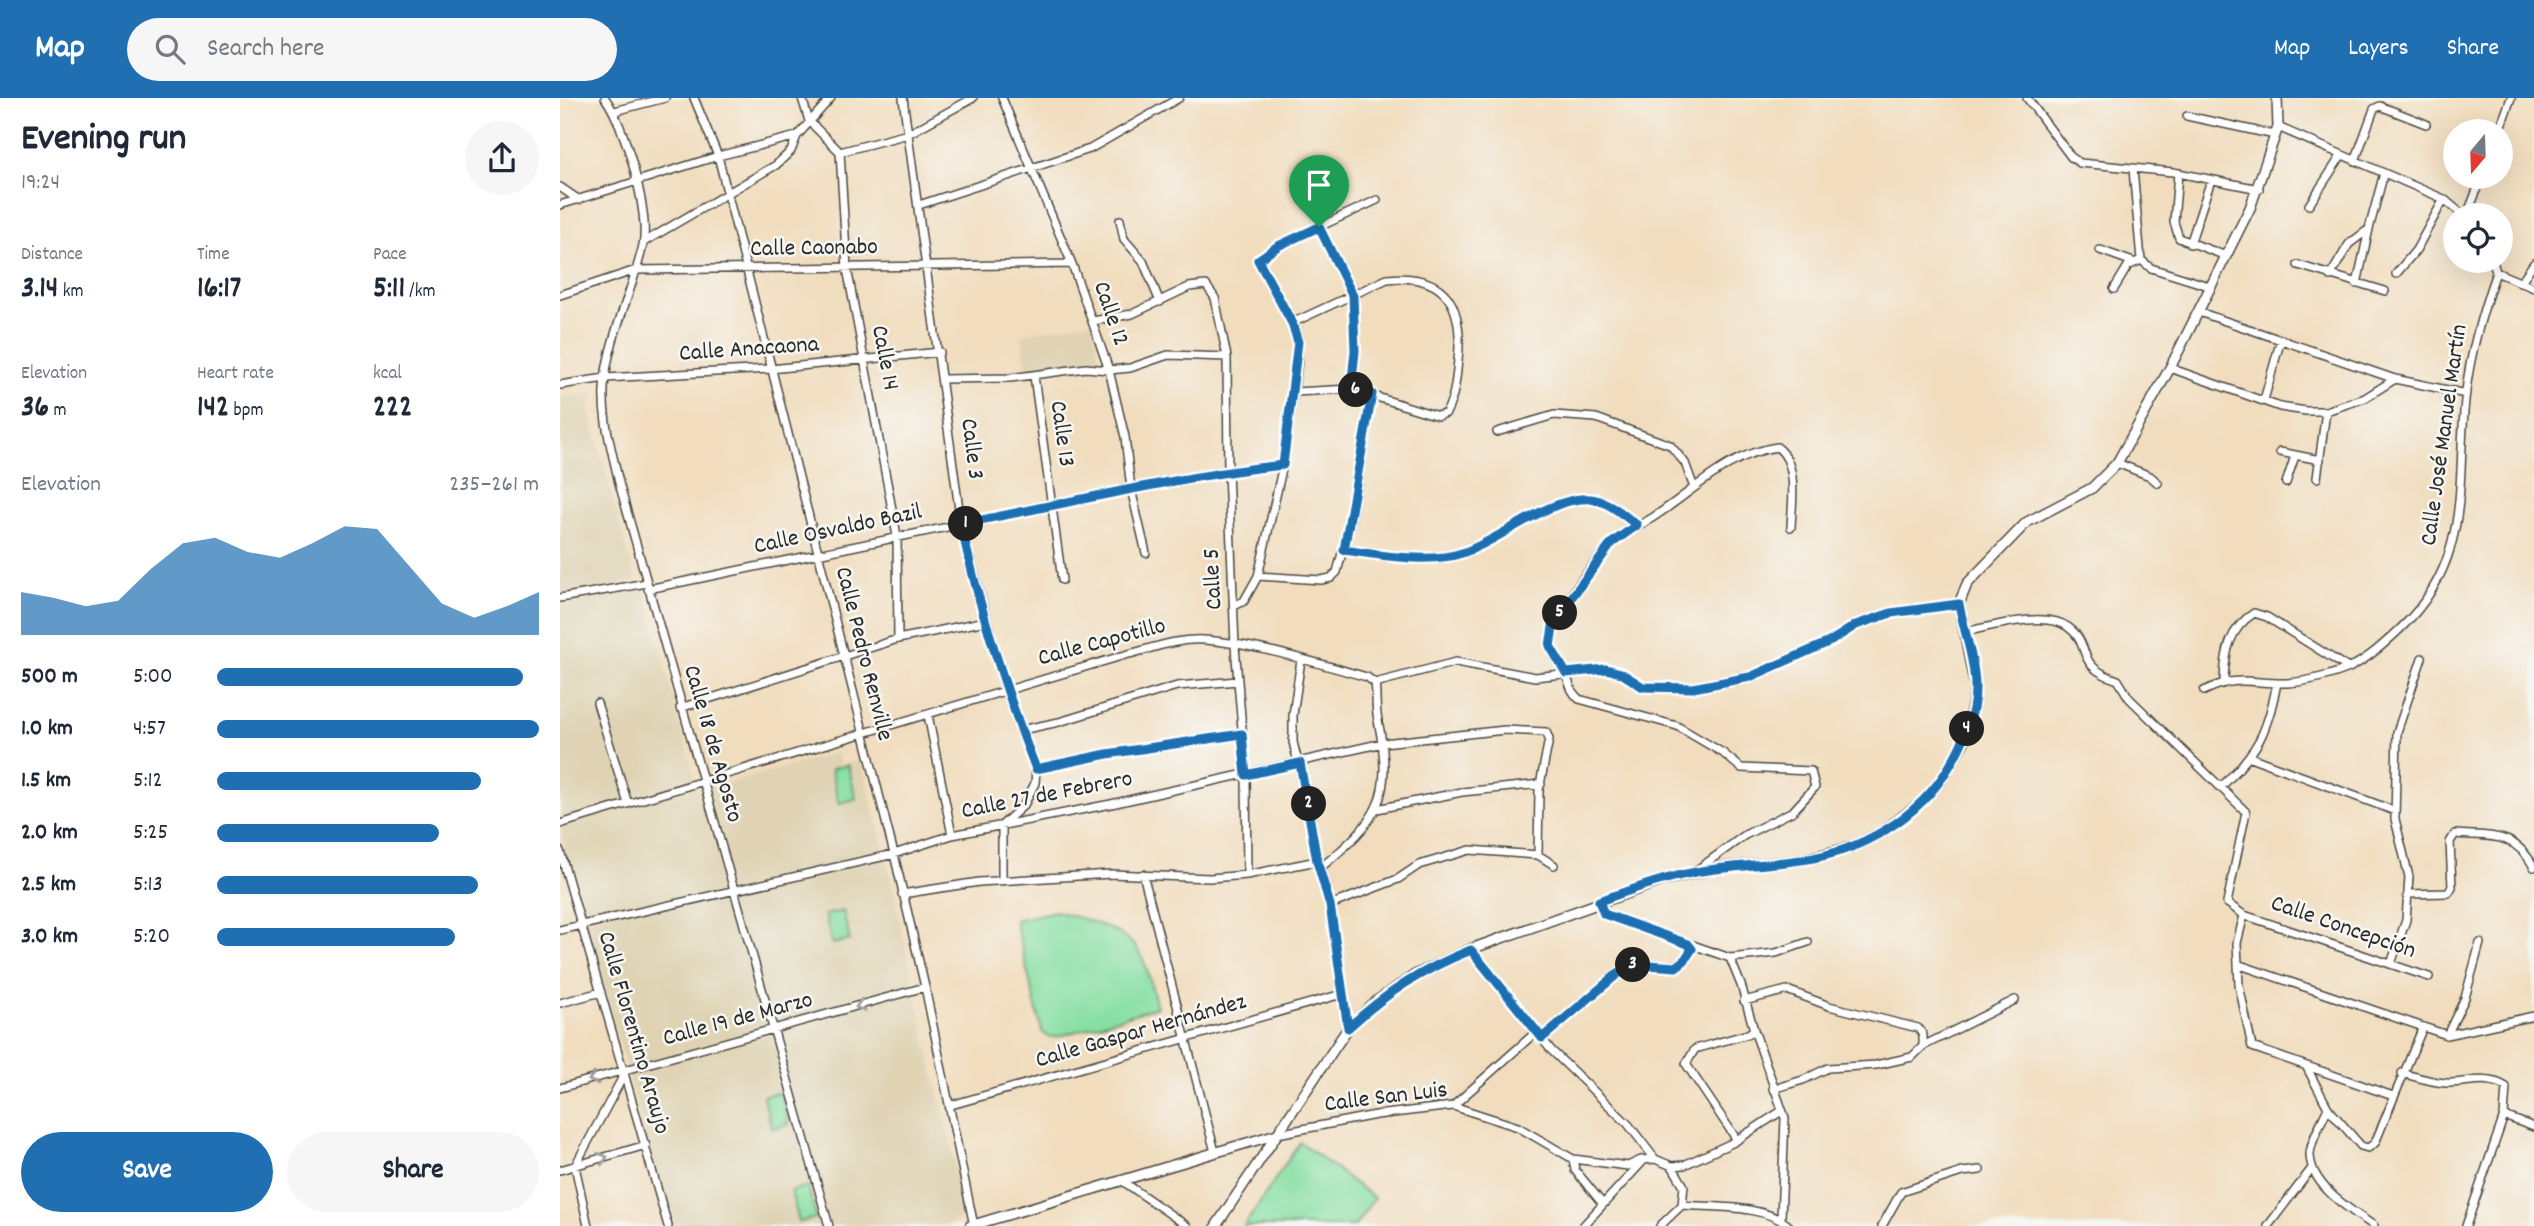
<!DOCTYPE html>
<html lang="en">
<head>
<meta charset="utf-8">
<style>
	body { margin:0; font-family:Dekko,sans-serif; background:#f6f6f7; color:#1f2937; height:100vh; display:flex; flex-direction:column; font-size:26px; white-space:nowrap }
	* { box-sizing:border-box; margin:0 }
	p { font-size:23px; color:#747a83 }
	.icon { flex:none; width:38px; height:38px; fill:none; stroke:currentColor; stroke-width:2; stroke-linecap:round; stroke-linejoin:round }
	.map { position:relative; flex:1; overflow:hidden }
	.side { display:flex; flex-direction:column; background:#fff; width:560px }
	.side>* { flex:none }
	.needle { width:46px; rotate:199deg }
	.tools { position:absolute; left:1883px; top:21px; display:grid; gap:14px }
	.tools a { display:grid; place-items:center; width:70px; height:70px; border-radius:50%; background:#fff; box-shadow:0 7px 28px #0002; font-size:35px }
	.pin { position:absolute; display:grid; place-items:center; width:60px; height:60px; color:#fff; margin:-72px -30px; border-radius:50% 50% 50% 0; rotate:-45deg; box-shadow:0 0 7px #0007 }
	.pin .icon { rotate:45deg }
	.km { position:absolute; width:35px; height:35px; margin:-18px; border-radius:50%; background:#222; color:#fff; font-size:19px; line-height:35px; text-align:center }
	.round { display:grid; place-items:center; flex:none; width:74px; height:74px; border-radius:37px; background:#f6f6f7 }
	.headline { display:flex; align-items:center; justify-content:space-between; height:119px; padding:0 21px }
	h1 { font-size:38px; font-weight:700; line-height:52px }
	.metrics { display:grid; grid-template-columns:repeat(3,1fr); gap:10px; height:119px; padding:7px 21px }
	.metrics div { display:grid; align-content:center }
	.metrics b { font-size:30px; font-weight:700 }
	.metrics small { font-size:19px; font-weight:400 }
	.metrics p { font-size:19px }
	.chart { height:196px; padding:14px 21px }
	.chart p { display:flex; justify-content:space-between }
	.chart svg { width:100%; height:126px; margin-top:7px; fill:#1f6fb2; opacity:.7 }
	.button { display:flex; gap:14px; margin-top:auto; padding:14px 21px }
	.button a { flex:1; height:80px; border-radius:42px; background:#1f6fb2; color:#fff; font-size:28px; font-weight:700; line-height:80px; text-align:center }
	.button a+a { background:#f6f6f7; color:#1f2937 }
	ul { padding:0 21px; list-style:none; font-size:23px }
	li { display:grid; grid-template-columns:112px 84px 1fr; align-items:center; height:52px }
	li i { height:18px; border-radius:9px; background:#1f6fb2 }
	header { display:flex; align-items:center; gap:42px; box-sizing:border-box; height:98px; padding:0 35px; background:#1f6fb2; color:#fff }
	header strong { font-size:33px }
	nav { display:flex; gap:38px; margin-inline-start:auto; font-size:24px }
	.search { width:490px; height:63px; background:#f6f6f7; display:flex; align-items:center; gap:18px; box-sizing:border-box; padding:0 24px; border-radius:38px; color:#747a83; font-size:26px }
	main { display:flex; flex:1; min-height:0 }
	.map>svg:first-child { display:block }
	.built { fill:#dfd3b4 }
	.green { fill:#87dfa3; stroke:#598567; stroke-width:2 }
	.lines { fill:none; stroke-linecap:round; stroke-linejoin:round }
	.minor-casing { stroke:#494641; stroke-width:10 }
	.tertiary-casing { stroke:#494641; stroke-width:12 }
	.minor { stroke:#fff; stroke-width:7 }
	.tertiary { stroke:#fff; stroke-width:9 }
	.oneway { stroke:#a0a0a0 }
	.route-casing { stroke:#fff; stroke-width:14 }
	.route { stroke:#1f6fb2; stroke-width:9 }
	.labels { text-anchor:middle; dominant-baseline:central; stroke-width:5; stroke-linejoin:round; paint-order:stroke }
	.street-label { font-size:24px; fill:#2b2b2b; stroke:#f6f6f2 }
</style>
</head>
<body>
<header>
<strong>Map</strong>
<div class="search"><svg class="icon" aria-label="search" viewBox="0 0 24 24"><circle cx="10" cy="10" r="6"/><path d="M15 15l6 6"/></svg>Search here</div>
<nav><a>Map</a><a>Layers</a><a>Share</a></nav>
</header>
<main>
<section class="side">
<div class="headline"><div><h1>Evening run</h1><p>19:24</p></div><a class="round"><svg class="icon" aria-label="share" viewBox="0 0 24 24"><path d="M12 15V3M7 8l5-5 5 5M5 13v7h14v-7"/></svg></a></div>
<div class="metrics">
<div><p>Distance</p><b>3.14<small> km</small></b></div>
<div><p>Time</p><b>16:17</b></div>
<div><p>Pace</p><b>5:11<small> /km</small></b></div>
</div>
<div class="metrics">
<div><p>Elevation</p><b>36<small> m</small></b></div>
<div><p>Heart rate</p><b>142<small> bpm</small></b></div>
<div><p>kcal</p><b>222</b></div>
</div>
<div class="chart"><p><span>Elevation</span>235–261 m</p>
<svg viewBox="0 0 160 44" preserveAspectRatio="none"><path d="M0 44V29L10 31L20 34L30 32L40 21L50 12L60 10L70 15L80 17L90 12L100 6L110 7L120 20L130 33L140 38L150 34L160 29V44z"/></svg>
</div>
<ul>
<li><b>500 m</b>5:00<i style="width:95%"></i></li>
<li><b>1.0 km</b>4:57<i style="width:100%"></i></li>
<li><b>1.5 km</b>5:12<i style="width:82%"></i></li>
<li><b>2.0 km</b>5:25<i style="width:69%"></i></li>
<li><b>2.5 km</b>5:13<i style="width:81%"></i></li>
<li><b>3.0 km</b>5:20<i style="width:74%"></i></li>
</ul>
<div class="button"><a>Save</a><a>Share</a></div>
</section>
<div class="map">
<svg width="1974" height="1128" viewBox="0 0 1974 1128">
	<rect width="100%" height="100%" fill="#f6f6f2"/>
	<filter id="ink" filterUnits="userSpaceOnUse"><feTurbulence type="fractalNoise" baseFrequency=".0143" numOctaves="2"/><feDisplacementMap in="SourceGraphic" scale="14" xChannelSelector="R" yChannelSelector="G"/><feConvolveMatrix kernelMatrix="1 2 1 2 8 2 1 2 1" color-interpolation-filters="sRGB"/></filter>
	<filter id="wash" filterUnits="userSpaceOnUse"><feTurbulence type="fractalNoise" baseFrequency=".00686" numOctaves="4" result="noise"/><feDisplacementMap in="SourceGraphic" scale="28" xChannelSelector="R" yChannelSelector="G"/><feGaussianBlur stdDeviation="1.57" result="paint"/><feColorMatrix in="noise" values="0 0 0 0 0 0 0 0 0 0 0 0 0 0 0 0 0 1.4 0 .05"/><feComposite in="paint" operator="in"/></filter>
	<g filter="url(#wash)">
		<rect width="100%" height="100%" fill="#f1ddbe"/>
		<!-- built -->
		<path class="built" d="M532,223L540,262L468,275L461,236Z
			M34,296L28,311L76,484L0,497V299Z
			M84,491L138,693L277,655L281,667L301,662L331,778L354,892L408,1119L379,1128H110L0,732V507Z"/>
		<!-- green -->
		<path class="green" d="M288,667L296,701L279,705L271,671Z
			M283,813L290,842L272,846L265,817Z
			M495,813C522,821 566,829 581,857C589,872 592,893 597,909L497,939H489L482,934L455,822Z
			M220,994L229,1026L212,1030L203,998Z
			M740,1044L814,1100L795,1128H684Z
			M248,1088L256,1120L239,1124L231,1093Z"/>
	</g>
	<g filter="url(#ink)">
		<g class="lines">
			<defs>
				<path id="minor" d="M45,0C65,27 90,115 83,147C73,192 51,234 45,280C40,315 52,352 59,385L269,1128
					M134,0L158,58L334,756L365,889L414,1128
					M242,0L249,23L280,54L287,170L337,438L338,541
					M343,0L401,426L446,593L476,671L475,685L464,707L442,727V782
					M442,0L512,166L549,272L565,339L571,391L586,455
					M1467,0L1511,59L1520,65L1613,74L1699,91
					M55,13L105,0
					M1627,18L1715,37
					M1718,29L1884,101L1903,117
					M1939,33L1951,0
					M280,54L348,36L413,0
					M1795,63L1814,11L1820,8L1866,26
					M1573,71L1581,162L1591,170L1652,189
					M1618,75L1614,124L1619,140L1666,158
					M0,89L19,102
					M0,107L158,58L237,38L271,0
					M359,107L530,51L619,0
					M1749,107L1781,58
					M1907,117L1922,79
					M560,122L564,141L583,163L600,204
					M759,129L793,198L795,253L791,291
					M84,144L216,67L231,53L237,38
					M1630,146L1651,82
					M1540,152L1573,164
					M1933,163L1936,174L1974,190
					M1738,167L1825,193
					M1836,176L1856,152L1884,101
					M1770,178L1789,146L1809,131L1824,75
					M1960,185L1974,165
					M1797,186L1809,131
					M1554,191L1568,168L1581,162
					M0,197L76,172L512,166
					M1639,214L1835,281L1906,296
					M533,223L572,216L629,189L646,187L655,200L667,259L668,373L675,548L686,677L687,777
					M732,225L827,181C887,175 904,208 898,262C896,282 895,298 886,315L878,318L791,291L734,294
					M1610,270L1720,309L1746,313H1766L1805,300L1835,281
					M474,278L502,482
					M382,281L450,280L526,270L549,272L570,270L608,257L667,259
					M0,287L45,280L210,271L380,254
					M1704,302L1721,241
					M937,334L994,317L1036,320L1110,347L1125,365L1133,387
					M1720,354L1760,362
					M1557,365L1590,378L1598,385
					M1757,380L1766,313
					M1726,385L1735,358
					M784,452C818,457 870,466 902,455C939,443 991,397 1031,401C1049,403 1063,417 1077,427
					M698,478L761,482L771,480L777,474L791,422L812,296
					M88,491L571,391L668,373L723,367
					M0,500L87,485
					M676,507L684,503L698,478L723,367L738,263V244L732,225L698,162L718,148L817,102
					M1404,534C1430,529 1485,512 1508,529C1533,547 1513,568 1558,582L1569,600L1686,714L1667,805L1684,817L1677,845L1679,887L1692,949L1833,998
					M741,562L733,617V644L749,709L757,763L770,807L788,930
					M1664,582C1665,554 1669,531 1694,515L1707,519L1788,570
					M815,585L896,564L975,579L1046,571L1061,575L1083,589L1133,590L1190,579L1271,543L1296,527L1331,515L1399,506
					M1644,593C1677,576 1693,586 1727,585C1745,584 1773,577 1789,570C1809,560 1824,546 1840,531C1915,460 1895,383 1906,293C1911,251 1922,214 1936,174
					M37,605L68,706
					M120,610L338,541L426,523
					M368,617L392,737
					M461,632L499,624L617,588L678,583
					M1690,659L1835,713
					M476,671C544,654 614,648 682,636
					M1660,690C1698,653 1707,636 1717,585
					M817,711L902,694L981,686
					M0,726L565,557C590,551 618,540 644,542C692,545 760,566 807,579L815,585
					M0,753L108,1128
					M760,770C819,722 834,700 818,622C815,610 817,597 815,585
					M1134,774L1185,737L1233,713L1255,689L1251,673L1181,670L1163,655L1117,628L1019,601C1009,592 1010,585 1005,573C1001,564 991,555 991,545C991,518 1032,466 1052,446C1063,435 1079,428 1092,420C1133,394 1167,356 1217,349C1239,365 1232,405 1231,429
					M583,776L655,1054
					M342,796L419,784L551,776L650,780L687,777L757,763
					M1848,796L1888,795L1892,789L1890,744L1895,736C1932,739 1954,733 1974,769
					M1039,803L1044,816L1170,860L1216,855L1248,844
					M770,807L838,781L859,767L910,752L978,757L994,767
					M1684,817L1869,879
					M0,832L334,756L392,737L551,706L823,645L945,632L986,634L989,641L979,692L978,757
					M911,851L991,952L1068,1026L1095,1061
					M1170,860L1181,887L1194,932L1188,936L1135,951L1126,966L1177,1042
					M1831,866L1846,822L1849,779L1835,721L1837,634L1862,560
					M1680,867L1887,937L1974,918
					M1184,903L1227,892L1269,908L1358,930L1363,937V948
					M0,905L41,894
					M1194,932L1225,1020L1221,1121
					M1887,937L1905,900L1920,845
					M982,940C1001,926 1057,870 1075,866C1097,862 1121,879 1132,851L1128,846
					M1746,968L1768,1010L1801,1048L1808,1050L1815,1045L1863,929
					M1842,975C1856,979 1871,984 1886,985C1907,986 1927,976 1946,989L1944,1018L1906,1128
					M0,990L365,889
					M1213,991L1243,982L1268,970L1316,967L1352,959L1363,948L1455,902
					M391,1007L782,896
					M893,1008L976,934
					M1768,1010C1762,1023 1751,1042 1750,1056C1750,1088 1791,1112 1814,1128
					M1944,1018L1974,1029
					M717,1036L816,1017L893,1008L958,1029L1013,1061L1068,1068L1081,1062L1095,1061L1112,1068L1124,1067L1174,1044L1220,1014
					M1013,1061L1015,1072L1042,1105
					M1112,1068L1124,1088L1122,1107
					M0,1072L86,1047
					M561,1082L627,1128
					M28,1128L15,1068L66,973
					M1023,1128L1084,1062
					M1100,1128L1122,1107C1154,1110 1203,1106 1229,1128
					M1322,1128L1341,1094L1402,1074L1420,1072
					M1708,1128L1752,1070"/>
				<path id="tertiary" d="M410,1128L717,1036
					M656,1128L788,930L818,902L855,877L911,851L1101,783L1158,770L1242,762L1294,748L1322,734L1363,703L1380,684L1404,644L1413,605L1415,589L1399,506L1407,486L1467,424L1532,390L1557,365L1610,270L1690,110L1718,29L1717,0"/>
			</defs>
			<!-- minor casing -->
			<use href="#minor" class="minor-casing"/>
			<!-- tertiary casing -->
			<use href="#tertiary" class="tertiary-casing"/>
			<!-- minor -->
			<use href="#minor" class="minor"/>
			<!-- tertiary -->
			<use href="#tertiary" class="tertiary"/>
		</g>
		<!-- one-way arrows -->
		<defs><path id="oneway-chevron" d="M-2-3.5L2.5 0L-2 3.5" fill="none" stroke-width="1.6" stroke-linecap="round" stroke-linejoin="round" transform="scale(1.75)"/></defs>
		<g class="oneway">
			<use href="#oneway-chevron" transform="translate(300 908) rotate(164)"/>
			<use href="#oneway-chevron" transform="translate(33 981) rotate(165)"/>
			<use href="#oneway-chevron" transform="translate(43 1060) rotate(-17)"/>
		</g>
	</g>
	<g class="lines" filter="url(#ink)">
		<defs>
			<path id="route" d="M759,129L793,198L795,253L791,291L812,296L784,452C818,457 870,466 902,455C940,443 991,397 1031,401C1049,403 1063,417 1077,427L1052,445L994,523L990,548L1006,575L1046,571L1061,575L1083,589L1133,590L1190,579L1271,543L1296,527L1331,515L1399,506C1404,533 1415,563 1415,590C1415,618 1403,646 1389,669C1359,720 1300,754 1241,762C1206,767 1171,768 1136,774C1103,780 1071,792 1039,803L1044,816L1128,846L1132,851L1124,863L1116,869L1074,866L1055,878L982,940L911,852C863,871 826,895 788,930L770,807L757,763L740,665L686,677L682,636L547,656L476,671C445,591 419,510 401,426C508,405 614,379 723,367L738,244L732,225L698,162L718,148Z"/>
		</defs>
		<!-- route casing -->
		<use href="#route" class="route-casing"/>
		<!-- route -->
		<use href="#route" class="route"/>
	</g>
	<g class="labels">
		<!-- street labels -->
		<g class="street-label">
			<text transform="translate(254 151) rotate(-1)">Calle Caonabo</text>
			<text transform="translate(550 216) rotate(71)">Calle 12</text>
			<text transform="translate(189 252) rotate(-4)">Calle Anacaona</text>
			<text transform="translate(324 260) rotate(79)">Calle 14</text>
			<text transform="translate(501 336) rotate(82)">Calle 13</text>
			<text transform="translate(1885 337) rotate(-82)">Calle José Manuel Martín</text>
			<text transform="translate(411 351) rotate(83)">Calle 3</text>
			<text transform="translate(278 432) rotate(-12)">Calle Osvaldo Bazil</text>
			<text transform="translate(654 481) rotate(-93)">Calle 5</text>
			<text transform="translate(542 545) rotate(-15)">Calle Capotillo</text>
			<text transform="translate(303 556) rotate(76)">Calle Pedro Renville</text>
			<text transform="translate(152 646) rotate(74)">Calle 18 de Agosto</text>
			<text transform="translate(487 698) rotate(-11)">Calle 27 de Febrero</text>
			<text transform="translate(1783 830) rotate(19)">Calle Concepción</text>
			<text transform="translate(178 922) rotate(-15)">Calle 19 de Marzo</text>
			<text transform="translate(581 934) rotate(-16)">Calle Gaspar Hernández</text>
			<text transform="translate(73 935) rotate(74)">Calle Florentino Araujo</text>
			<text transform="translate(826 1000) rotate(-7)">Calle San Luis</text>
		</g>
	</g>
</svg>
<div class="tools">
<a><svg class="needle" viewBox="-14 -14 28 28"><path d="M0-13l5 13h-10z" fill="#e53935"/><path d="M0 13l5-13h-10z" fill="#747a83"/></svg></a>
<a><svg class="icon" aria-label="locate" viewBox="0 0 24 24"><circle cx="12" cy="12" r="6"/><path d="M12 2v4M12 18v4M2 12h4M18 12h4"/></svg></a>
</div>
<div class="pin" style="left:759px;top:129px;background:#1e9e55"><svg class="icon" aria-label="arrive" viewBox="0 0 24 24"><path d="M6 21V4h12l-3 4 3 4H6"/></svg></div>
<b class="km" style="left:406px;top:426px">1</b>
<b class="km" style="left:749px;top:706px">2</b>
<b class="km" style="left:1073px;top:867px">3</b>
<b class="km" style="left:1407px;top:631px">4</b>
<b class="km" style="left:1000px;top:515px">5</b>
<b class="km" style="left:796px;top:292px">6</b>
</div>
</main>
</body>
</html>
